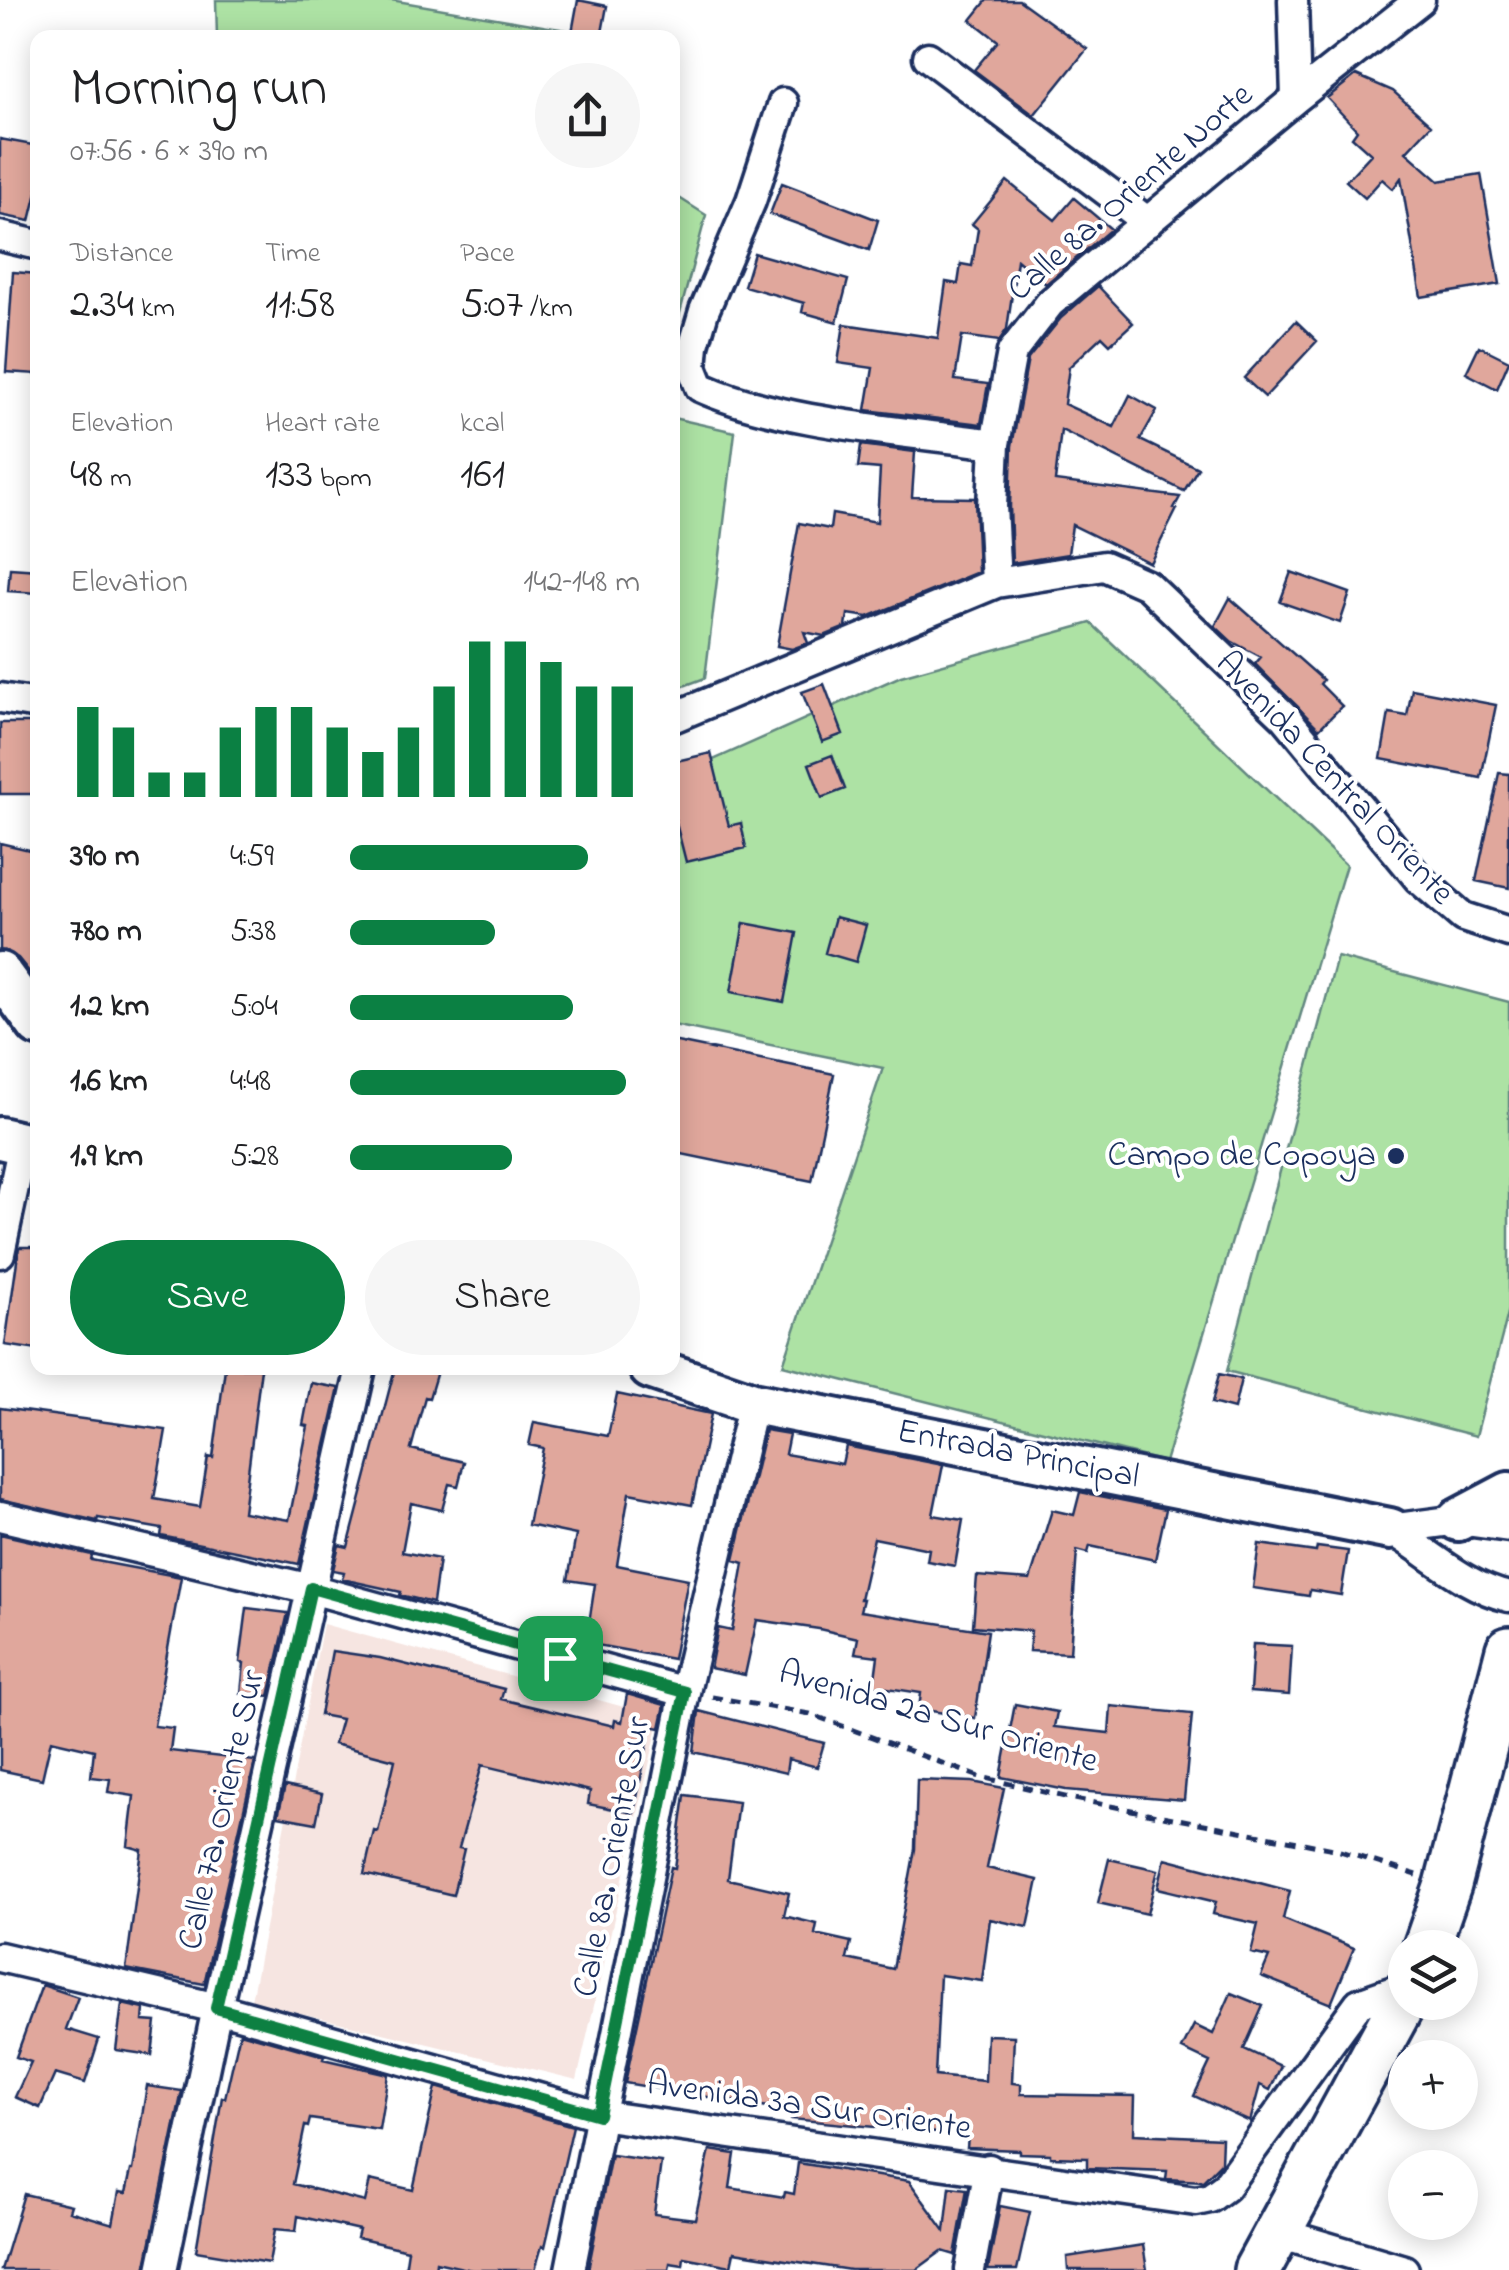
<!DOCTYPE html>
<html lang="en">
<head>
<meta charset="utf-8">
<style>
	body { margin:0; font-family:"Indie Flower",sans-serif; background:#f6f6f6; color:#202124; height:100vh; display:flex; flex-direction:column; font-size:38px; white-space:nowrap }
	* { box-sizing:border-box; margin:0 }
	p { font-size:32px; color:#757577 }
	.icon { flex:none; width:55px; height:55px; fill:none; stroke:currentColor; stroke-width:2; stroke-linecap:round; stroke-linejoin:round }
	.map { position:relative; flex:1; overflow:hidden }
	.drawer { position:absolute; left:30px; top:30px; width:650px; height:1345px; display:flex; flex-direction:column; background:#fff; border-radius:20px; box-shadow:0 5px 25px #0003 }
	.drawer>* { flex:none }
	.buttons { position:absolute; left:1388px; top:1930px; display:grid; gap:20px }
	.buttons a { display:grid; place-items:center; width:90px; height:90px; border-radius:50%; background:#fff; box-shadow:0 5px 25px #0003; font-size:50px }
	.pin { position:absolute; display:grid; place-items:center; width:85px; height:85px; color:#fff; margin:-42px; border-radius:20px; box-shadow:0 5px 15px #0006 }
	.round { display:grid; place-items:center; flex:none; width:105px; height:105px; border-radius:52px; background:#f6f6f6 }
	.overview { display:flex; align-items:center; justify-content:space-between; height:170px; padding:0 40px }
	h1 { font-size:55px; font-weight:600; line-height:75px }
	.stats { display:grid; grid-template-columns:repeat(3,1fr); gap:15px; height:170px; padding:10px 40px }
	.stats div { display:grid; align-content:center }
	.stats b { font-size:42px; font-weight:600 }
	.stats small { font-size:28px; font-weight:400 }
	.stats p { font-size:28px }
	.chart { height:280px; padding:20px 40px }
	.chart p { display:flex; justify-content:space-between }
	.chart svg { width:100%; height:180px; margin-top:10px; stroke:#0b8043; stroke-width:6 }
	.primary-button { display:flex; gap:20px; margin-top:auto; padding:20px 40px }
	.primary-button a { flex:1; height:115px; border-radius:60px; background:#0b8043; color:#fff; font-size:40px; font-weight:600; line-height:115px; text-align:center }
	.primary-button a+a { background:#f6f6f6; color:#202124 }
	ul { padding:0 40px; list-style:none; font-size:32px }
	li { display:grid; grid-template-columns:160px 120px 1fr; align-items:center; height:75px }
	li i { height:25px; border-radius:12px; background:#0b8043 }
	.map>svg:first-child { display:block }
	.built { fill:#f6e5e1 }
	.green { fill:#ade2a4; stroke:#648881; stroke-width:2.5 }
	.building { fill:#e0a79c; stroke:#1b2f5e; stroke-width:2.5 }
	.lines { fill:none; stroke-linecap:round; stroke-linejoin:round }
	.street-casing { stroke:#1b2f5e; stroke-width:35 }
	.secondary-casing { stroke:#1b2f5e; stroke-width:48 }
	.primary-casing { stroke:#1b2f5e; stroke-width:52 }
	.path { stroke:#1b2f5e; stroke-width:5; stroke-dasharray:10 8; stroke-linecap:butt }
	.street { stroke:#fff; stroke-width:28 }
	.secondary { stroke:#fff; stroke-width:40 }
	.primary { stroke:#fff; stroke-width:45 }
	.route-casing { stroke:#fff; stroke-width:20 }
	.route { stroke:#0b8043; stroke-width:12 }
	.poi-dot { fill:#1b2f5e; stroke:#fff; stroke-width:4 }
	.labels { text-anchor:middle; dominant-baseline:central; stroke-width:8; stroke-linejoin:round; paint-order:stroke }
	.street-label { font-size:35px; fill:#1b2f5e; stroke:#fff }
	.poi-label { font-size:35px; fill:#1b2f5e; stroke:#fff; text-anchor:end }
</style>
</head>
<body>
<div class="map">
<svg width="1509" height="2270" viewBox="0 0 1509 2270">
	<rect width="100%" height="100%" fill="#fff"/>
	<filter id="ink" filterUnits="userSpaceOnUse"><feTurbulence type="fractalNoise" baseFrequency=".01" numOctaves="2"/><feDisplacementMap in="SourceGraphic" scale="20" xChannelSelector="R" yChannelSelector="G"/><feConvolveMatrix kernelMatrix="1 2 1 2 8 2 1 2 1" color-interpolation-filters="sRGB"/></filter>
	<g filter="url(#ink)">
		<!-- built -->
		<path class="built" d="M323,1624L660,1717L577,2080L251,2001Z"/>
		<!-- green -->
		<path class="green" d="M216,0H391L607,37H217Z
			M673,194L706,215L673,339Z
			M673,418L735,432L705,678L673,690Z
			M1091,623L1346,865L1165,1462L783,1365L883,1068L673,1025V778L901,676Z
			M1337,957L1509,1002V1309L1476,1436L1227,1371Z"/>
		<!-- building -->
		<path class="building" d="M578,0L607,6L601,38H571Z
			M987,0H1019L1087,49L1034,115L974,70L998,41L971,20Z
			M1356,75L1393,91L1431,125L1406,152L1439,181L1481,174L1500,284L1421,297L1401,178L1393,189L1382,179L1365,198L1346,181L1371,154L1352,137L1357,130L1327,98Z
			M0,139L38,146V188L30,221L0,215Z
			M1007,181L1055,220L1074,198L1111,229L1046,284L1017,260L1007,329L999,341L962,336L955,380L988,384L981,424L866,410L873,368L838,363L844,324L938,338L946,282L958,284L961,264L972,266L978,229L972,224Z
			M782,183L878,220L869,250L770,214Z
			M754,253L848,280L837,322L802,312L804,303L744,286Z
			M13,272L38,274V374L6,372Z
			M1098,286L1133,323L1110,344L1102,336L1069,367L1064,404L1114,427L1130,395L1157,410L1140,440L1198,468L1184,491L1061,430L1055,481L1180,497L1174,508L1177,509L1150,563L1072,525L1068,554L1012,563L1010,506L1012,446L1028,359L1061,318Z
			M1296,321L1317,341L1265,397L1244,378Z
			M1479,346L1509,361L1497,389L1466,373Z
			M861,445L915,452L912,497L975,498L978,572L868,617L848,614L846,627L824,636L804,632L808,643L792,649L777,646L799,523L830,529L832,514L877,522L880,469L858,467Z
			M10,568L38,570V593L8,591Z
			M1291,572L1350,593L1340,623L1280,602Z
			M1230,598L1323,680L1320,684L1342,706L1319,729L1255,664L1261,657L1231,641L1215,626Z
			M824,684L843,734L822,742L802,692Z
			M1412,689L1496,705L1481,778L1381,759L1389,713L1407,716Z
			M0,723H38V794H0Z
			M711,753L729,826L741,823L746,848L686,862L672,807V762Z
			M832,755L845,789L822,798L809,764Z
			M1499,773L1509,774V888L1476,881Z
			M0,843L38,852V971L31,974L18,958L0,950Z
			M835,917L866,925L856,962L825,953Z
			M744,923L797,933L784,1002L731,992Z
			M672,1041L834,1074L812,1181L672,1152Z
			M19,1247H38V1350L5,1345Z
			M225,1368H261L243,1512L289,1520L308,1426L303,1425L311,1383L339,1388L299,1564L161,1536L162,1529L98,1518L97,1521L0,1499V1408L166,1430L154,1499L200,1507L208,1457L213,1458Z
			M395,1368H438L429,1398L425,1397L411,1449L464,1462L458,1486L449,1484L442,1510L411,1503L402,1552L439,1559L433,1603L400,1595L401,1592L342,1579L344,1572L333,1570L339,1545L348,1547Z
			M1219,1374L1241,1379L1234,1409L1212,1403Z
			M617,1394L711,1414L692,1505L629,1493L617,1565L688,1579L673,1659L586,1643L595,1584L568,1580L576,1535L528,1525L543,1448L529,1445L534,1422L608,1436Z
			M765,1430L789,1434L785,1454L842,1464L846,1446L943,1465L933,1515L963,1520L955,1566L927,1561L929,1549L874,1538L860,1599H863L860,1611L988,1631L975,1718L919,1709L921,1693L874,1686L878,1656L855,1653L858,1638L819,1629L757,1620L745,1675L710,1668L718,1628L732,1631L744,1563L734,1560Z
			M1080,1492L1166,1509L1155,1560L1090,1546L1088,1553L1077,1550L1070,1653L1029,1651L1031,1631L973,1626L977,1576L1030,1580L1052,1510L1074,1515Z
			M0,1534L92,1555L91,1560L181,1577L154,1726L173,1728L170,1751L255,1761L204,1984L126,1969L142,1850L128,1846L134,1796L108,1792L110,1779L91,1777L94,1750L51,1740L42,1779L0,1770Z
			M1259,1544L1316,1552L1317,1547L1348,1551L1341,1595L1310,1590L1309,1596L1253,1588Z
			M247,1608L288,1613L269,1696L241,1693L244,1663L240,1662Z
			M1253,1644L1292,1646L1289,1695L1250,1692Z
			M332,1651L380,1658L504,1689L501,1699L614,1726L615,1720L622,1722L627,1694L665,1705L660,1728L651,1726L634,1813L588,1804L590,1791L482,1765L459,1848L464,1849L453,1895L364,1874L374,1831L378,1832L395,1760L334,1744L341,1719L320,1715Z
			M1015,1704L1057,1712L1054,1727L1109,1733L1111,1706L1192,1714L1184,1800L1066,1790L1001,1777Z
			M699,1711L824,1743L817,1767L788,1759L786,1773L694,1752Z
			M917,1780L972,1782L1004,1788L987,1868L1038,1880L1028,1927L990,1919L982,1981L940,1975L935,2076L985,2081L987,2035L1014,2036L1012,2083L1021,2084V2094L1135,2096L1134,2134L1222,2138L1221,2163L1203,2181L1166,2179L1167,2171L1087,2168V2158L1050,2157V2154L1019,2153V2150L967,2148L968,2136L791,2119L792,2111L625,2083L671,1867L675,1868L685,1795L738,1802L728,1879L789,1893L784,1916L817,1924L815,1934L851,1942L847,1959L893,1969L915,1849Z
			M285,1786L322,1794L316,1823L278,1816Z
			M1165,1858L1290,1891L1283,1919L1354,1948L1331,2004L1261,1976L1269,1957L1251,1953L1258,1924L1213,1914L1216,1902L1158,1888Z
			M1109,1859L1158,1870L1147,1914L1098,1903Z
			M42,1985L78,1997L66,2029L99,2039L85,2083L55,2074L40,2108L15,2097L31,2062L16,2057Z
			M1231,1993L1263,2006L1244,2049L1281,2066L1270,2090L1260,2085L1250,2122L1194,2096L1210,2062L1182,2049L1194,2025L1213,2034Z
			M122,2004L144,2009L143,2021L156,2022L152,2055L116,2050Z
			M240,2032L324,2056L323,2059L388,2074L379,2129L310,2119L308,2127L305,2126L293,2184L365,2202L370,2180L413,2190L436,2087L573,2126L545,2247L542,2246L535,2270H472L436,2262L435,2270H405L408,2250L357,2238L359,2230L298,2216L296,2231L275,2229L269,2263L196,2251L222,2097L225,2098Z
			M147,2086L182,2091L145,2270H1L24,2194L71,2205L69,2211L113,2224L119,2192L126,2193L131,2170H133Z
			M710,2150L735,2154L730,2188L784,2197L785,2192L794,2194L798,2163L909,2181L945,2231L950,2187L967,2189L955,2255L942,2251L916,2270H850L734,2252L731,2266L684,2257L683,2265L670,2263L669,2270H588L611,2155L661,2162L654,2214L695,2219Z
			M1000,2206L1030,2212L1017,2270H988Z
			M1143,2245L1147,2270H1068L1067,2257Z"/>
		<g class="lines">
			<defs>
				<path id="street" d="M1293,0L1296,98
					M928,57L1148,222
					M783,103L751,201L704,311L694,345L692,367L700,387C781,424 905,431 995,444
					M0,236L38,245
					M996,583L992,506L995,444L1012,352L1050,303L1296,98L1420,0
					M0,698L38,704
					M672,718L996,583L1104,566L1147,585L1286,718L1419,879L1463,917L1509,932
					M0,1253L23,1144
					M0,1516L311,1589L685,1692
					M1390,1529C1429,1552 1464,1587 1509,1597
					M1390,1529L1458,1520L1509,1527
					M0,1957L217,2008L599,2115L1196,2201L1210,2198L1225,2187L1359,2003L1405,1987
					M1276,2232L1404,2270
					M162,2270L217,2008L361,1368
					M570,2270L685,1692L753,1403
					M970,2270L989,2169"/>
				<path id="secondary" d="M0,973L38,1025
					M0,1138L38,1147
					M650,1368L753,1403L1390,1529
					M1458,1520L1509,1493"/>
				<path id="primary" d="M1426,1948L1448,1885L1509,1650
					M1257,2270L1405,1998"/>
			</defs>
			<!-- street casing -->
			<use href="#street" class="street-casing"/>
			<!-- secondary casing -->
			<use href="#secondary" class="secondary-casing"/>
			<!-- primary casing -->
			<use href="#primary" class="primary-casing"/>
			<!-- path -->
			<path class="path" d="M712,1697L810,1714L977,1776L1069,1798L1334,1849L1417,1875"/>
			<!-- street -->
			<use href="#street" class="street"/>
			<!-- secondary -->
			<use href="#secondary" class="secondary"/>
			<!-- primary -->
			<use href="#primary" class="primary"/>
		</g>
	</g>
	<g class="lines" filter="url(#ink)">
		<defs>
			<path id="route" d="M311,1588L685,1692L599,2115L216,2008Z"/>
		</defs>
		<!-- route casing -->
		<use href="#route" class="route-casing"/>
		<!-- route -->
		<use href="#route" class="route"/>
	</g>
	<!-- markers -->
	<circle class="poi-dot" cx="1396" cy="1156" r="10"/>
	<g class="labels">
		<!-- street labels -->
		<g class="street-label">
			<text transform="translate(1131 193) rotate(-41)">Calle 8a. Oriente Norte</text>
			<text transform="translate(1334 779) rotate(47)">Avenida Central Oriente</text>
			<text transform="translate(1018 1455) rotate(11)">Entrada Principal</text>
			<text transform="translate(938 1718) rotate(16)">Avenida 2a Sur Oriente</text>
			<text transform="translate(223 1810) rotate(-77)">Calle 7a. Oriente Sur</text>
			<text transform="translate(613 1857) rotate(-79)">Calle 8a. Oriente Sur</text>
			<text transform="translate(809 2107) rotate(8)">Avenida 3a Sur Oriente</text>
		</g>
		<!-- poi labels -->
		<g class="poi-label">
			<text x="1376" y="1156">Campo de Copoya</text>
		</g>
	</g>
</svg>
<div class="buttons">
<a><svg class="icon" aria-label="layers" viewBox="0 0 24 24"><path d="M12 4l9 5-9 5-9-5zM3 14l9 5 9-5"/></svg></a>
<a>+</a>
<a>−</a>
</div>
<div class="pin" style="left:560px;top:1658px;background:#1e9e55"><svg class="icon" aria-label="arrive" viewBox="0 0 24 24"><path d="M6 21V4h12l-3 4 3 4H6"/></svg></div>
<section class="drawer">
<div class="overview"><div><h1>Morning run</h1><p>07:56 · 6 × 390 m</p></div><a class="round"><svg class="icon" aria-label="share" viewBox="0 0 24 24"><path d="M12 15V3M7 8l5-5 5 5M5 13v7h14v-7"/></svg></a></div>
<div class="stats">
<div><p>Distance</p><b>2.34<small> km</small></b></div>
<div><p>Time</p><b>11:58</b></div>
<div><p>Pace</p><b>5:07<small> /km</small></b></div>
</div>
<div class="stats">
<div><p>Elevation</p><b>48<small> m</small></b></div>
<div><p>Heart rate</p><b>133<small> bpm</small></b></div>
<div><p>kcal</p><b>161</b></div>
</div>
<div class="chart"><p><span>Elevation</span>142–148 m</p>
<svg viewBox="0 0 160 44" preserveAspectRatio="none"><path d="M5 44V22M15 44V27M25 44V38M35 44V38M45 44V27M55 44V22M65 44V22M75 44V27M85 44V33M95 44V27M105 44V17M115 44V6M125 44V6M135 44V11M145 44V17M155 44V17"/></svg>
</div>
<ul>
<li><b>390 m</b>4:59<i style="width:82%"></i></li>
<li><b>780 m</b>5:38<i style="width:50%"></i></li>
<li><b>1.2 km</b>5:04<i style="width:77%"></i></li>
<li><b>1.6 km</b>4:48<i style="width:95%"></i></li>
<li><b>1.9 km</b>5:28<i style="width:56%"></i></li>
</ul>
<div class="primary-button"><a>Save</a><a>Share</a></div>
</section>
</div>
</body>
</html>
